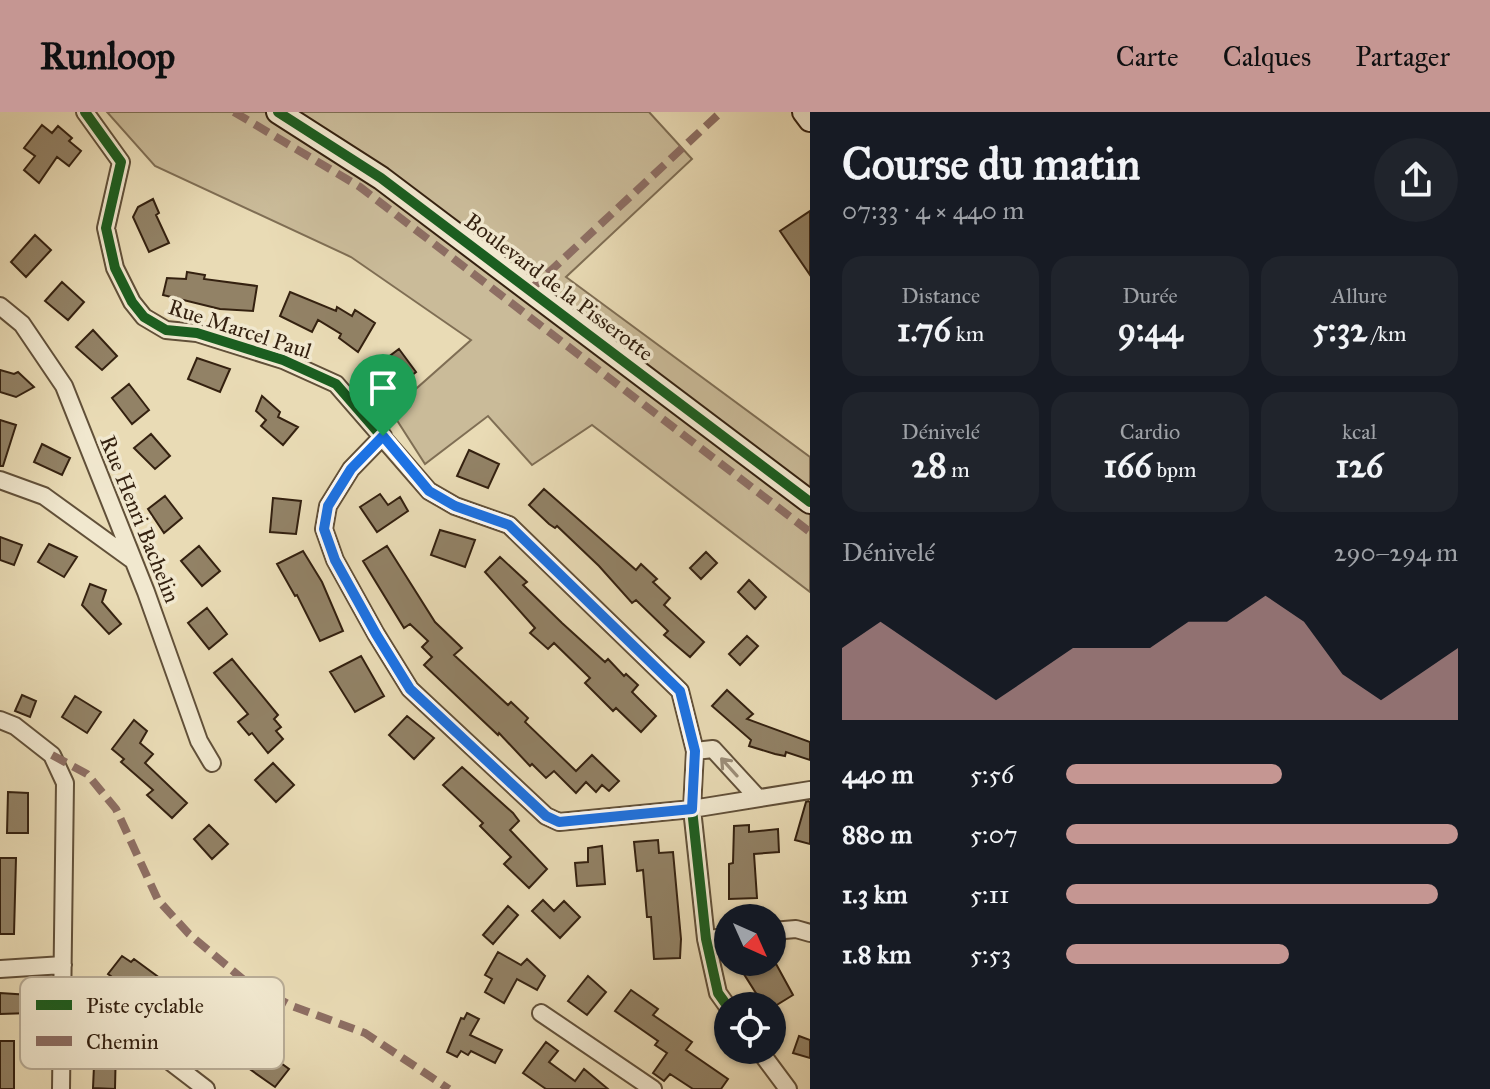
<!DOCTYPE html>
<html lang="fr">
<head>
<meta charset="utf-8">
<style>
	body { margin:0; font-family:"IM FELL Great Primer",serif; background:#20242c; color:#f1f3f6; height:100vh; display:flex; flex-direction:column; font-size:30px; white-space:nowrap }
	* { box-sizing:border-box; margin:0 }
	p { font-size:26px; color:#9ea1a6 }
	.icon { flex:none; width:44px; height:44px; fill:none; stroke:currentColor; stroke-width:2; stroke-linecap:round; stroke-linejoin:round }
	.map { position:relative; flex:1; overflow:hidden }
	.drawer { display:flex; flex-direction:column; background:#171b24; width:680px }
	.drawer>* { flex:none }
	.needle { width:52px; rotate:135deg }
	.buttons { position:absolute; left:714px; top:792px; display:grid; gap:16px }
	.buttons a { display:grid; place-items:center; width:72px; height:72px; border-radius:50%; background:#171b24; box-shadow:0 2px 6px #0004; font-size:40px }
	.pin { position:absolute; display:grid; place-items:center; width:68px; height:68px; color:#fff; margin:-82px -34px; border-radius:50% 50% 50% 0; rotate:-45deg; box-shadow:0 0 8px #0007 }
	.pin .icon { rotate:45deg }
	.round { display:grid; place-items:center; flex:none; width:84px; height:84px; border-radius:42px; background:#20242c }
	.head { display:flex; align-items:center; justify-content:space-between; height:136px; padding:0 32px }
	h1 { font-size:44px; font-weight:800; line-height:60px }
	.metrics { display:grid; grid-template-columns:repeat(3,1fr); gap:12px; height:136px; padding:8px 32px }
	.metrics div { display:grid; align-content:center; border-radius:20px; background:#20242c; text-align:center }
	.metrics b { font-size:34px; font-weight:800 }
	.metrics small { font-size:22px; font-weight:400 }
	.metrics p { font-size:22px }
	.chart { height:224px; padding:16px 32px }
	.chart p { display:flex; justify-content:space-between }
	.chart svg { width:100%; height:144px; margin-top:8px; fill:#c59692; opacity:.7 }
	ul { padding:0 32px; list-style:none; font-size:26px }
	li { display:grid; grid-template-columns:128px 96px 1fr; align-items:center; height:60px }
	li i { height:20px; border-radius:10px; background:#c59692 }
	header { display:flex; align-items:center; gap:48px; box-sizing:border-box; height:112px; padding:0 40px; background:#c59692; color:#111 }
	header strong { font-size:38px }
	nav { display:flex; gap:44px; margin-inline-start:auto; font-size:28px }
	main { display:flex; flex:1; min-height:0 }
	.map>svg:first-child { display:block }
	.green { fill:#cabb99; stroke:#7f6e54; stroke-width:2 }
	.building { fill:#928266; stroke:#342110; stroke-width:2 }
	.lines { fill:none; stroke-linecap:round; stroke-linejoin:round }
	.street-casing { stroke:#615039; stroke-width:20 }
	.secondary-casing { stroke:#342110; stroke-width:26 }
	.street { stroke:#f1e8cf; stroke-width:16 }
	.secondary { stroke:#f1e8cf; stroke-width:22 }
	.quiet { stroke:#8d6e63; stroke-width:8; stroke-dasharray:16 8; stroke-linecap:butt }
	.cycleway-casing { stroke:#f1e8cf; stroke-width:15 }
	.cycleway { stroke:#1b5e20; stroke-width:10 }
	.oneway { stroke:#9c8e79 }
	.route-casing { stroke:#fff; stroke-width:16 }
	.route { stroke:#1a73e8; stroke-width:10 }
	.labels { text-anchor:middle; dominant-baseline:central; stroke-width:7; stroke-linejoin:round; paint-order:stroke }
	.street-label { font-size:22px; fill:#342110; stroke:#f1e8cf }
	.key { fill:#f1e8cf; stroke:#b8ac96; stroke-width:2 }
	.key-label { font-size:22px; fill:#342110 }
</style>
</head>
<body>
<header>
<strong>Runloop</strong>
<nav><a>Carte</a><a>Calques</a><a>Partager</a></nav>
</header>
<main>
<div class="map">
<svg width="810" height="977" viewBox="0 0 810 977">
	<rect width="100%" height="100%" fill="#e9dbb5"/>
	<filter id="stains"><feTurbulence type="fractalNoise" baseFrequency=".0025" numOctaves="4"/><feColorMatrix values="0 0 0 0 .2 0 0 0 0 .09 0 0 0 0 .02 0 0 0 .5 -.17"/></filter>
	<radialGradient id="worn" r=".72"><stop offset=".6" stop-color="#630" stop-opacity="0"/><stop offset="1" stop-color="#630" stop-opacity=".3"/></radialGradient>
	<!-- green -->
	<path class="green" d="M107,0H649L692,47L566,165L810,345V480L592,313L532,353L488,304L425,352L391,299L471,228L351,145L155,54Z"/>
	<!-- building -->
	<path class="building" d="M42,13L52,21L58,14L72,26L69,29L81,39L69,54L57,45L39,71L24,58L35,44L24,36Z
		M153,87L159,101L156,103L169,131L149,140L133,105L138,95Z
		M810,99V163L780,119Z
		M35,123L51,138L26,165L11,150Z
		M187,160L205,163L204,167L257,174L253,199L220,197L163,183L167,166L186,167Z
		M62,170L84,190L68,208L45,189Z
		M290,180L336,199L337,195L352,204L355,198L375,211L358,240L339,226L341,222L318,208L312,220L280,204Z
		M93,218L117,244L102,258L76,235Z
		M399,237L416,260L386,284L376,272L388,263L379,252Z
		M197,246L230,257L220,280L188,267Z
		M0,258L14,262L18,260L34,275L16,285L0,280Z
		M129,272L149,298L132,312L112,286Z
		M262,284L280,300L278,305L298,315L283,333L261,314L266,308L256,299Z
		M0,308L16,313L3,354H0Z
		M151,322L170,344L155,357L134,336Z
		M42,332L70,346L62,363L34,350Z
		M469,338L499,352L488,376L457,364Z
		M544,377L636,458L641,452L657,467L653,470L670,486L664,493L704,530L690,545L664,523L668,519L636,488L632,491L599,454L557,414L555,416L549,412L529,393Z
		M380,382L388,393L400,385L408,399L377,420L360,395Z
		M165,384L182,406L164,421L148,397Z
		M273,386L301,389L296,422L270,420Z
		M440,418L475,428L465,455L431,443Z
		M0,425L22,433L14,453L0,448Z
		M49,432L77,445L64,465L38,450Z
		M199,434L220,459L202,474L181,449Z
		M387,434L435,510L462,536L454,543L508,593L511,590L528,606L525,610L576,659L592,643L619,669L609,679L602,673L596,680L586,670L576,681L554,659L546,666L532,652L530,654L499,621L498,623L424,553L432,545L422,535L428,529L410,512L404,516L363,449Z
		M303,439L322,470L343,519L320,529L297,483L295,484L277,452Z
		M706,440L717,451L701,467L690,456Z
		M500,445L527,470L523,473L562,511L605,550L608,547L624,564L626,562L638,573L632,580L656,604L641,620L616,596L613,599L585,571L590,566L554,531L548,537L530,521L535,516L485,460Z
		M749,468L766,485L755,497L738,480Z
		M90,472L106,478L102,490L121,512L109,522L82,493Z
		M207,496L227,522L209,537L188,511Z
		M747,524L758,534L740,553L729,542Z
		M361,544L384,584L355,600L330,560Z
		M232,547L278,603L274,607L281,615L276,619L283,627L268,641L252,621L249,623L238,610L248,602L214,561Z
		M727,578L753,602L747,607L810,630V648L786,640L785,644L775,642L749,634L751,628L712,594Z
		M22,583L36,589L30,605L15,599Z
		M75,584L101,600L87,621L62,605Z
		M407,604L434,626L414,647L389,623Z
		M134,608L147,619L140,631L153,642L145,651L187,691L172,706L147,683L153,678L121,650L124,647L112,637Z
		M273,651L294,673L276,690L255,668Z
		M462,655L513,701L519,709L510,718L547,757L529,776L504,752L511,745L480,714L483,711L443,673Z
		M8,680L28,681V721H7Z
		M808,689L810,690V732L795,728L806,690Z
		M209,713L228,732L212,747L194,727Z
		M749,713V720L778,717L779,740L754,742L757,786L729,787V752L733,751L734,714Z
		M658,728L659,741L673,740L681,827L680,846L654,847L651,805H647L643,758L637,759L634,730Z
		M602,734L605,772L577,774L575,751L588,750V736Z
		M0,746H16L14,822H0Z
		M543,788L554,799L564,789L580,805L560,826L532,799Z
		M508,794L518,803L493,832L483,823Z
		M498,840L521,853L527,847L545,864L537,878L517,867L504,891L485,880L492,867L485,863Z
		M122,844L131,850L134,847L168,872L172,866L188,877L180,887L202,903L204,900L256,938L259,935L289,957L275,975L224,939L222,941L184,912L182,915L108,862Z
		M757,850H775L793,883L775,894H764L742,859Z
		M588,864L606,880L587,903L568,889Z
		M631,878L658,897L653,903L692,930L686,938L728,967L721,977H693L670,962L664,969L653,961L667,941L655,933L658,929L615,899Z
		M0,881L30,883V901L0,902Z
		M467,901L479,907L470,923L502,938L495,951L471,939L468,943L461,939L457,945L447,940L461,906L464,907Z
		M799,924L810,928V946L793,941Z
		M0,929H14V977H0Z
		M546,930L558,939L549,950L575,969L584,957L608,977H546L523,961Z
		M95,931L116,932L115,977L93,976Z"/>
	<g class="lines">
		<defs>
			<path id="street" d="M85,0L121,50L106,116L115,156L132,190L144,205L166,218L197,221L283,248L336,272L429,379L455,394L509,413L680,579L695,639L692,697L706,827L718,881L728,895
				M0,194L22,212L64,274L146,480L199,629L212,651
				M383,324L351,357L328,394L324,417L335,448L376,522L410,577L546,704L559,710L692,697L810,678
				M0,368L44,384L131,447
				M0,608L15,614L52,643L65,671L61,977
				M695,639L713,637L758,686
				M772,819L796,817L810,821
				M706,827L728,825
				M0,857L63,853
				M64,877L86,885L206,977
				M541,901L653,977
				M759,938L788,977"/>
			<path id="secondary" d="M278,0L381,66L810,390
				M804,0L810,8"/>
		</defs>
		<!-- street casing -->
		<use href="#street" class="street-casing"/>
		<!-- secondary casing -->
		<use href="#secondary" class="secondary-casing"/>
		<!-- street -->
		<use href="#street" class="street"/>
		<!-- secondary -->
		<use href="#secondary" class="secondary"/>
		<!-- quiet -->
		<path class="quiet" d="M234,0L360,75L810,420
			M530,178L721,0
			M52,643L87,662L116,697L158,788L189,822L245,869L292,894L365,921L449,977"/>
		<defs>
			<path id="cycleway" d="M85,0L121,50L106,116L115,156L132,190L144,205L166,218L197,221L283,248L336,272L429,379L455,394L509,413L680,579L695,639L692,697L706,827L718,881L728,895
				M278,0L381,66L810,390"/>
		</defs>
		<!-- cycleway casing -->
		<use href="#cycleway" class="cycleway-casing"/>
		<!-- cycleway -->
		<use href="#cycleway" class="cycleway"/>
	</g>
	<!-- one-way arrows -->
	<defs><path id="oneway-shaft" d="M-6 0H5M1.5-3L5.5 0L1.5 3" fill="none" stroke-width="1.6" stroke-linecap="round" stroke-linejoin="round" transform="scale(2)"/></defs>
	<use class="oneway" href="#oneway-shaft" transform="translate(729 655) rotate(-132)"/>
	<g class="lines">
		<defs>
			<path id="route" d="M383,324L429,379L455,394L509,413L680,579L695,639L692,697L559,710L546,704L410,577L376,522L335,448L324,417L328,394L351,357Z"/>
		</defs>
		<!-- route casing -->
		<use href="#route" class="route-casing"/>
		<!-- route -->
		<use href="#route" class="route"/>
	</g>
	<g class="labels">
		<!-- street labels -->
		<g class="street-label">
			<text transform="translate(559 175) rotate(37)">Boulevard de la Pisserotte</text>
			<text transform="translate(240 217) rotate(18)">Rue Marcel Paul</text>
			<text transform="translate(140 407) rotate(68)">Rue Henri Bachelin</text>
		</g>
	</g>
	<!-- legend -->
	<rect x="20" y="865" width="264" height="92" rx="12" class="key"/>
	<rect x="36" y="888" width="36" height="10" fill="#1b5e20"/>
	<rect x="36" y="924" width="36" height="10" fill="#8d6e63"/>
	<g class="key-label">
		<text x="86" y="901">Piste cyclable</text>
		<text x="86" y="937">Chemin</text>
	</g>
	<rect width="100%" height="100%" filter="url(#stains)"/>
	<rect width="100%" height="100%" fill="url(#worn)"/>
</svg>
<div class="buttons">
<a><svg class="needle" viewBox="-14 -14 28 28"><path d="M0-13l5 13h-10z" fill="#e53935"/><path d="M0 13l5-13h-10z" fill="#9ea1a6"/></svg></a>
<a><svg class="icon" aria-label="locate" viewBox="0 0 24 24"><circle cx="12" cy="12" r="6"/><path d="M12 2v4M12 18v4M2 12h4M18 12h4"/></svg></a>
</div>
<div class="pin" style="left:383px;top:324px;background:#1e9e55"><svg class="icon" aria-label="arrive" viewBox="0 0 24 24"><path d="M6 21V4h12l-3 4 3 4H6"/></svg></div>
</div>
<section class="drawer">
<div class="head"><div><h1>Course du matin</h1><p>07:33 · 4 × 440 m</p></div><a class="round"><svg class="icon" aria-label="share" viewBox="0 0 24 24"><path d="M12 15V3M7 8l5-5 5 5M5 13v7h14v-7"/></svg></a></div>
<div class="metrics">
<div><p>Distance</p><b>1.76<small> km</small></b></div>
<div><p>Durée</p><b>9:44</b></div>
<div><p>Allure</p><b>5:32<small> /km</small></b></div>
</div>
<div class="metrics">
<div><p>Dénivelé</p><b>28<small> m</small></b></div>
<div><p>Cardio</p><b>166<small> bpm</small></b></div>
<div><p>kcal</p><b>126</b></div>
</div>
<div class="chart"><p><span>Dénivelé</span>290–294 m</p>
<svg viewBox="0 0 160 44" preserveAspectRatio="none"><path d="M0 44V22L10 14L20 22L30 30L40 38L50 30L60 22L70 22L80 22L90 14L100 14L110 6L120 14L130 30L140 38L150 30L160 22V44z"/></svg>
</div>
<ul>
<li><b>440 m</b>5:56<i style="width:55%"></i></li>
<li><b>880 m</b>5:07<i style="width:100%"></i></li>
<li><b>1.3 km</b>5:11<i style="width:95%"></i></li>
<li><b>1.8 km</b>5:53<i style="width:57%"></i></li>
</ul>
</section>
</main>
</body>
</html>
